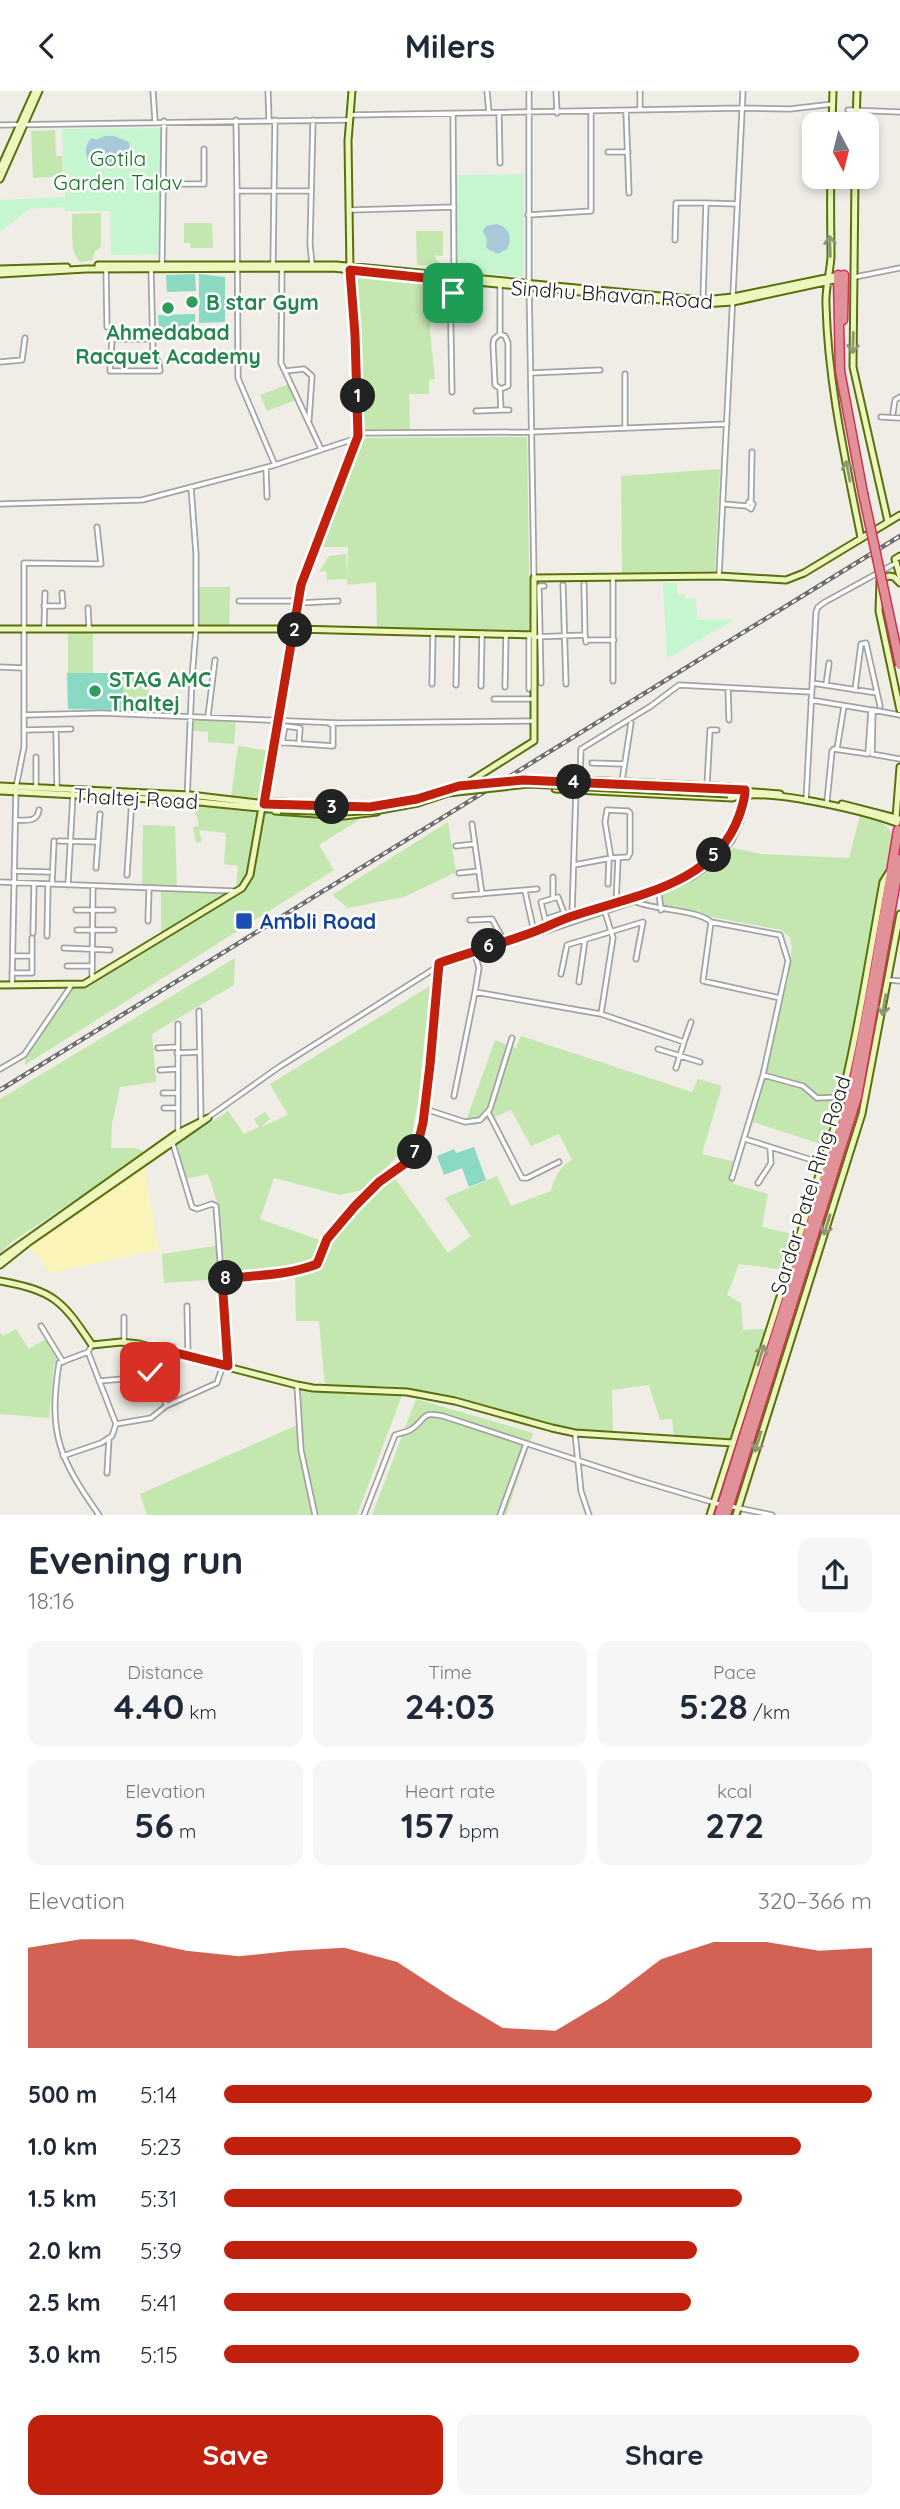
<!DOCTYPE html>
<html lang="en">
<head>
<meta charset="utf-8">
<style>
	body { margin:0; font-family:Quicksand,sans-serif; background:#f6f6f7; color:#1f2937; height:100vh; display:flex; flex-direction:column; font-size:26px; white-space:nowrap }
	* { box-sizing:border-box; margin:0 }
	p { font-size:23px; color:#747a83 }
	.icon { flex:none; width:38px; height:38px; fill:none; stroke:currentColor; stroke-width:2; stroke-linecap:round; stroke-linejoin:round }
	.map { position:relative; height:1424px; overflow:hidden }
	.drawer { display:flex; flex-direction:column; background:#fff; flex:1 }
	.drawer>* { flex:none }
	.needle { width:46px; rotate:173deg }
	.tools { position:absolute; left:802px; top:21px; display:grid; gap:14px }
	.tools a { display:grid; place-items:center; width:77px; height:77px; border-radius:14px; background:#fff; box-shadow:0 4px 10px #0003; font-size:35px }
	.pin { position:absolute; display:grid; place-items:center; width:60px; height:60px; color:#fff; margin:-30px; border-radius:14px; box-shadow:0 4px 10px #0006 }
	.km { position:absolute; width:35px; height:35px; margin:-18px; border-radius:50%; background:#222; color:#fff; font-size:19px; line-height:35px; text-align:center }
	.round { display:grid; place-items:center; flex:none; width:74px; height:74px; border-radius:14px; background:#f6f6f7 }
	.summary { display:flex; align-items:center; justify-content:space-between; height:119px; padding:0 28px }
	h1 { font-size:38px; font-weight:700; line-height:52px }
	.stats { display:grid; grid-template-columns:repeat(3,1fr); gap:10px; height:119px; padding:7px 28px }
	.stats div { display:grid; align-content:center; border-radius:14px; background:#f6f6f7; text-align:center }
	.stats b { font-size:35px; font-weight:700 }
	.stats small { font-size:19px; font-weight:400 }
	.stats p { font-size:19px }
	.chart { height:196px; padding:14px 28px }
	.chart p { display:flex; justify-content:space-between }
	.chart svg { width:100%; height:126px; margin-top:7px; fill:#c1200d; opacity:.7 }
	.action { display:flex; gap:14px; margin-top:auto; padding:14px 28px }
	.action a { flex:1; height:80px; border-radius:14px; background:#c1200d; color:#fff; font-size:28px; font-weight:700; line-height:80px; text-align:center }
	.action a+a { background:#f6f6f7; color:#1f2937 }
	ul { padding:0 28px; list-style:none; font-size:23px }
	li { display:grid; grid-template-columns:112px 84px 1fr; align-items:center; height:52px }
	li i { height:18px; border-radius:9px; background:#c1200d }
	header { display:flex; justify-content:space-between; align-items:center; height:91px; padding:0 28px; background:#fff; font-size:32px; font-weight:700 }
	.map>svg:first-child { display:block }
	.grass { fill:#c4e6af }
	.sand { fill:#faf4b8 }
	.park { fill:#c6f6cf }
	.pitch { fill:#89d9c3 }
	.water { fill:#a9c9da }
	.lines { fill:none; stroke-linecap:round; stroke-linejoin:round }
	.street-casing { stroke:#a3a3a3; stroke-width:7 }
	.secondary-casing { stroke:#5a700c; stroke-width:9 }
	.highway-casing { stroke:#d03055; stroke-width:11 }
	.street { stroke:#fff; stroke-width:3.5 }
	.secondary { stroke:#edf6bd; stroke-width:5 }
	.highway { stroke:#e19298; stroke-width:8 }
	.rail-casing { stroke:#6d6d6d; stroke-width:4.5 }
	.rail { stroke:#fff; stroke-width:2; stroke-dasharray:5; stroke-linecap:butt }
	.secondary-bridge-casing { stroke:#5a700c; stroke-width:9; stroke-linecap:butt }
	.highway-bridge-casing { stroke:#d03055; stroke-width:11; stroke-linecap:butt }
	.secondary-bridge { stroke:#edf6bd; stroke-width:5 }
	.highway-bridge { stroke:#e19298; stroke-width:8 }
	.oneway { stroke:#909576 }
	.route-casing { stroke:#fff; stroke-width:14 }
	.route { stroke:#c1200d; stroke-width:9 }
	.leisure-dot { fill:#2e9e5b; stroke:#fff; stroke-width:2.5 }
	.transit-dot { fill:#1a4fb4; stroke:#fff; stroke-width:2.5 }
	.labels { text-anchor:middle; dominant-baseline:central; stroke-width:5; stroke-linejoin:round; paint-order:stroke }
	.park-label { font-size:21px; fill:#137726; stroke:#fff }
	.street-label { font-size:21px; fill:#1f1f1f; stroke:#fff }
	.leisure-label { font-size:21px; font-weight:bold; fill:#27864d; stroke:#fff; text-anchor:start }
	.transit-label { font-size:21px; font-weight:bold; fill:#164399; stroke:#fff; text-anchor:start }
</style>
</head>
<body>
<header><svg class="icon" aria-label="back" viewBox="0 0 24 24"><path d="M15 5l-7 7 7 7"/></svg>Milers<svg class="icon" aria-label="heart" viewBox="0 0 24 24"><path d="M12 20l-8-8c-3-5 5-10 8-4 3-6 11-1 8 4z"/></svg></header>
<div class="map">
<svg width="900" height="1424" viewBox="0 0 900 1424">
	<rect width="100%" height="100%" fill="#efede6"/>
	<!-- grass -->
	<path class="grass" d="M55,39L56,65H62L63,85L33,87L31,40Z
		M101,122V156L95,160L92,169L80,171C69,161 73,138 72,123Z
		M184,132H212L213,157H191L190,152H184Z
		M416,140H443V165L436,164L435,167L440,172L439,175L417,174Z
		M358,186L435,193L430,241L435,288L429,289V303H409L410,341H361Z
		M289,293L296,309L267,320L260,304Z
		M527,346L530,541L377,537L376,491L347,494V488L327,489L326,480L319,481L329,465L346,463L347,486L348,456H319L362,347Z
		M720,378L715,480L622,482L621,385Z
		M198,496H230L229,537H198Z
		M68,541L93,542V582H68Z
		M149,581L148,621H123V582Z
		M193,626L236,629L234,653L208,651V641L193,640Z
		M238,655L271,660L263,710L231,706Z
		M194,714L258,722C255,743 254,787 236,797L238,775L224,773L226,742L199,739L202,751L196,752L193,736L199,735Z
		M265,722L357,725L359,729L319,754L334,779L25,974V967L71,895H80L242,797L251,784Z
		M860,724C876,729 887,730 894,747L859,901L840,1003L824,1054L753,1031L733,1093L768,1103L762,1136L797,1144L784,1179L739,1173L727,1204L741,1212L743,1239L766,1238L731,1350L674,1345L672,1328L660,1329L649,1294L612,1299L613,1343L552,1335L461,1308L412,1298L385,1295H325L319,1230H296L295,1183L164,1192L162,1163L221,1154L218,1114L208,1083L185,1088L177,1053L228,1020L244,1043L259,1036L254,1028L265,1021L270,1028L261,1036L288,1024L270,993L430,895L418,1011L410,1053L363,1099L340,1104L274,1087L260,1128L331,1153L364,1112L394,1086L448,1162L471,1145L445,1107L497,1085L511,1115L551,1100C555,1085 559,1077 572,1069L559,1043L531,1055L511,1019L475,1034L465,1033L495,949L516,957L521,945L692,1001L698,988L722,995L702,1063L736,1071L762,983L782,893L787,894L792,856L789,845L781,839L663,817L662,804L707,782L733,757L761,763L849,767Z
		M448,731L456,781L404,806L348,817L332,804Z
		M143,734L175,735L177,796L142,795Z
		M161,800L227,803L161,844Z
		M235,867L234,894L152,943L156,991L120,996L112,1033L111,1057H135L142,1060L143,1064L13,1150L0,1162V1008Z
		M16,1238L29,1258L46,1248L58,1271L54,1273L49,1327L0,1323V1241L3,1245Z
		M300,1298L402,1304L357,1424H147L140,1403L302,1332Z
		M416,1308L533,1342L506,1424H372Z"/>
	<!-- sand -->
	<path class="sand" d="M144,1075L159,1159L50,1182L29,1155Z"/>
	<!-- park -->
	<path class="park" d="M162,37L158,163L111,164L110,120H65V116L29,118L0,141V109L65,106L62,38Z
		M524,83V186L456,180L455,84Z
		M663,492H677V504L685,503V508L696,507L697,529L735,528L667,568Z"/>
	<!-- pitch -->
	<path class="pitch" d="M195,183L196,200L167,201L166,184Z
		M199,183L225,186V231L199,232Z
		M195,223V238H159L158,224Z
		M67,582H123V619L68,618Z
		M474,1056L486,1089L469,1096L462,1077L444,1084L437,1065L454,1058L456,1062Z"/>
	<!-- water -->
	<path class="water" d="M105,45H114L129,51L130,62C120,74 104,76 89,73C85,63 84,54 92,47L96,49Z
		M497,133C509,136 513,147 507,158L498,163L486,157L487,148L483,140L486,135Z"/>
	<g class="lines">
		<defs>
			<path id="street" d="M153,0L155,30
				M268,0L269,29
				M487,0L489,22
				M529,0V192L534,487
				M556,0L557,22
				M640,0V19
				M848,19L900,21
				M626,20L629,102
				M499,22L500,72
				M453,23L454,185
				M350,24L742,17L790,18L833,13
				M236,29L237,100
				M275,29L274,100H311
				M0,34L349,29
				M608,61H628
				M164,93H204V58
				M706,112L737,113
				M350,119L454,116
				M528,124L591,120V21
				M675,149L676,112H706L703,208
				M273,173L274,100H237L238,287L275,374
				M312,173L310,153L313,29
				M162,175L164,30
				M151,176L153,262L159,272L160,280H110L112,248H153
				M282,177L281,272L321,358
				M106,178L107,236
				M855,186L900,177
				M450,189L452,301
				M500,194V243L505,245L508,252V295L501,298L495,294L493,253L494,248L500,243
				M452,207L455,190
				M0,271L22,269L25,247
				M285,280L304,278L312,285L309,329
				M531,282L600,279
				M501,319H509
				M476,320L501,319L500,298
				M893,322L895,309L900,306
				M881,326L900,327
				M625,337V283
				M359,342L531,341L727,333
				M266,377L267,406
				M751,411L752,361
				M0,413L142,409L275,374L357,347
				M723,413L747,415L749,411L753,413L751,418L747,415
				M719,485L743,0
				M613,486V590
				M563,494L566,593
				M239,510H299
				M299,512L338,510
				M44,515H63L62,502
				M88,517L89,538
				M44,538L45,502
				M585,544L586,551
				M534,546L585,544L584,493
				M589,549H614
				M0,576L23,577
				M541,592L539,495H544
				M812,592L877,602
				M432,593L433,541
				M456,594L457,542
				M826,594L829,572
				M481,595L482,542
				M505,596L506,543
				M728,597L729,629
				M529,598V543
				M855,599L861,553L866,552L880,615
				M494,608H534
				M811,609L871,619L868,663L834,658
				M24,624V472L101,473L97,436
				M900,624L873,619L872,663L900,668
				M208,625L215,569
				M24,639L71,638
				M56,641L57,698
				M275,651L333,655V634L330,633
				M282,652L285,635L300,637L299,653
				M837,658L844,615
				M592,672L624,673
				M580,689L581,658L651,615L679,594L811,601
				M622,690L631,632
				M707,694L710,639H717
				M36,696V666
				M187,710L192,587L196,538V463L191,396
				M806,710L816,521L818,516L825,511L896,472
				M827,710L832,660
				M607,719L628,720L630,722V762L628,766L611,767L605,731Z
				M15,729C26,729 37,732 39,719
				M472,733L482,803
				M59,750L98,751
				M456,755L475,753
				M574,774L611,767
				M96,777L100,723
				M14,780L49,781
				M459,782L479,780
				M127,784L132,707
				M0,791L234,800
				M52,793L54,750
				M608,793L609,769
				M68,794L73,702
				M525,800L534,841
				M659,802L661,819
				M455,805L537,798
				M553,806V786
				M636,811C655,819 699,819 711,831L703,890L780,907
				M616,813L618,768
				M76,819H113
				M572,824L576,699
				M546,828L564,822L558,806L541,811L547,836
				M470,829L492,828L504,850
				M148,830L149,797
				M711,831L780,844L788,870L763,984L732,1087
				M77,839H114
				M33,842L34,793
				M47,845L48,793
				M64,857L110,859
				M475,864L479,877L475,901L601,923L613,847L605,821
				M13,865H32
				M67,875H92
				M437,876L645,807L691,787L711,774L732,750L741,730L746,714L745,703
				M12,882H32V847
				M561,883L567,854L643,831L636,868
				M92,888L93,795
				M889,889L900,890
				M579,891L585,849
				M12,894L16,696L24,656V624L102,622L340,632L534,630
				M199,920L201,1030
				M601,923L684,951L691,931
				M178,933V1041
				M158,957L177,956
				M658,958L700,971
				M177,962L200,961
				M676,977L684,951
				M0,978L24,964L71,895
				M160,979L177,978
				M763,984L803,995L817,1007L842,1006
				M163,1002H177
				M454,1005L475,901
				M164,1017H178
				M425,1018L465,1031L480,1029L490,1018L512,947
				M488,1021L522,1087H527L559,1071
				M207,1027L279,976L437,876L438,872L652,800L683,787L701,776L722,757L732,741L744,710
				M745,1048L812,1069
				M173,1053L192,1116L197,1118L212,1113L216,1115L228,1275
				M758,1092L771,1072L770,1057
				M222,1188C254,1184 287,1185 317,1173L327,1148L355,1115L379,1091L410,1069L416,1060L423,1033L430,974L437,897V876
				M187,1215L188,1265
				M124,1226V1252
				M41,1235L63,1271
				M92,1254L88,1261L59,1272C48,1343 59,1367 99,1424
				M149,1279L153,1257
				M99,1290L123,1288L147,1279L164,1300L166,1315
				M297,1295L301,1359L315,1424
				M116,1333L151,1327L166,1315L217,1292L223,1274
				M575,1342L581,1400L589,1424
				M63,1365L101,1352L112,1345L116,1333L88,1261
				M107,1382L109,1347
				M729,1415L772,1424
				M364,1424L395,1344C400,1342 408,1341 412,1338C427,1327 421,1320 443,1325L638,1389L722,1414
				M500,1424L526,1353"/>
			<path id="secondary" d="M832,33L833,0
				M856,33L857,0
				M0,78L35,0
				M831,86C830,113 831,139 831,166C830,182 825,198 826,214C828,293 846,371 861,447
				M855,86L853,276L888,431
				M0,88L39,0
				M98,174H336L703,209L733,206L840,184
				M0,178L67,176
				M0,183L86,178L332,177L703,213L733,211L839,188
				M900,465L895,468L900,485
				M900,492L894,486L889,485L880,489L879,520L900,619
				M0,538H295L533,544
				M554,690L555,698L732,707C763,695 864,720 897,732
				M466,693L534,650V487L719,485L786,489L804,482L900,424
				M580,693L583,689L732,696
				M0,695L190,704L266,713
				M728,699L780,703
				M0,700L189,710L280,719
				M264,710L298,712
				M842,713L900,728
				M275,720L344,725L377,721
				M896,727L900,676
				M0,894L84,893L242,797L250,784L301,494L358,345L355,244L350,179L348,50L352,0
				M0,1168L176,1043L208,1027L29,1151L0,1174
				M0,1190C54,1200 62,1209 92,1254L121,1251L139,1253L297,1294L313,1297L407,1301L455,1310L552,1337L575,1342L733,1352
				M710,1424L835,1034C856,954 868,873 883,791L890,780
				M736,1424L862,1023L900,823"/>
			<path id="highway" d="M838,184L840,280L863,402
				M843,229L844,184
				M719,1424L851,1005L875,878L898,739
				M726,1424L857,1006L900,768"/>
		</defs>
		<!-- street casing -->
		<use href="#street" class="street-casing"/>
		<!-- secondary casing -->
		<use href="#secondary" class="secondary-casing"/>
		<!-- highway casing -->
		<use href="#highway" class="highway-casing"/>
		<!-- street -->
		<use href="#street" class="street"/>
		<!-- secondary -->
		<use href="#secondary" class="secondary"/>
		<!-- highway -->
		<use href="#highway" class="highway"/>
		<defs>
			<path id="rail" d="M0,999L900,445"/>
		</defs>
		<!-- rail casing -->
		<use href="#rail" class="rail-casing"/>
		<!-- rail -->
		<use href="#rail" class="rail"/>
		<defs>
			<path id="secondary-bridge" d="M281,714L370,716L417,708L459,695L524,689L728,699
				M280,719L344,721L380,719L418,712L448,702L529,693L728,703"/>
			<path id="highway-bridge" d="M863,402L900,574"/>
		</defs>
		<!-- secondary-bridge casing -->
		<use href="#secondary-bridge" class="secondary-bridge-casing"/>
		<!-- highway-bridge casing -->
		<use href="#highway-bridge" class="highway-bridge-casing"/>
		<!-- secondary-bridge -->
		<use href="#secondary-bridge" class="secondary-bridge"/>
		<!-- highway-bridge -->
		<use href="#highway-bridge" class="highway-bridge"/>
	</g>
	<!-- one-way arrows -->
	<defs><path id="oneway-shaft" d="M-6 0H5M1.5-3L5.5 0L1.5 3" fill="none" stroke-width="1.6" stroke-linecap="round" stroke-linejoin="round" transform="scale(1.75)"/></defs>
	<g class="oneway">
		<use href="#oneway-shaft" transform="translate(830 155) rotate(-92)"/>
		<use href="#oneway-shaft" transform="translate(853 252) rotate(92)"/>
		<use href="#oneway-shaft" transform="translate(848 380) rotate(-101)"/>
		<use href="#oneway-shaft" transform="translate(884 914) rotate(100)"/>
		<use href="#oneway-shaft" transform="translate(827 1134) rotate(107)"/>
		<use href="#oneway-shaft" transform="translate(761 1264) rotate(-73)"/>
		<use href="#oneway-shaft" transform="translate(758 1351) rotate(107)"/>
	</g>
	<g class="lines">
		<defs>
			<path id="route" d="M150,1281L153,1256L228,1275L222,1188C254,1184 287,1185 317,1173L327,1148L355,1115L379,1091L410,1069L416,1060L423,1032L430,974L439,872C471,861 504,852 536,840C549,835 562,828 576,824C636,804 715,793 739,725C742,716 745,709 745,699L523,689L459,695L417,708L370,716L264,713L301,494L358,345L355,244L350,179L455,190L453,202"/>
		</defs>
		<!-- route casing -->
		<use href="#route" class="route-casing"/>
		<!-- route -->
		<use href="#route" class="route"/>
	</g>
	<!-- markers -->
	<g class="leisure-dot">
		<circle cx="192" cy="211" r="7"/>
		<circle cx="168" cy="217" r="7"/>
		<circle cx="95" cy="600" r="7"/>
	</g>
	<rect class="transit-dot" x="235" y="821" width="18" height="18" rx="3.5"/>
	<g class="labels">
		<!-- park labels -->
		<g class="park-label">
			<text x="118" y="67">Gotila<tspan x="118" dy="24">Garden Talav</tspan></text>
		</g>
		<!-- street labels -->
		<g class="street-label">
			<text transform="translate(612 203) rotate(4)">Sindhu Bhavan Road</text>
			<text transform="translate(136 707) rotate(3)">Thaltej Road</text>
			<text transform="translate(810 1094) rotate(-73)">Sardar Patel Ring Road</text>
		</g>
		<!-- leisure labels -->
		<g class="leisure-label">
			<text x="206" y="211">B star Gym</text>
			<text x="168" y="241" text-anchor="middle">Ahmedabad<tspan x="168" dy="24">Racquet Academy</tspan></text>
			<text x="109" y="588">STAG AMC<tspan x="109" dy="24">Thaltej</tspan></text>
		</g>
		<!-- transit labels -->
		<g class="transit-label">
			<text x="260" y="830">Ambli Road</text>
		</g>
	</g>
</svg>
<div class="tools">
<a><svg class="needle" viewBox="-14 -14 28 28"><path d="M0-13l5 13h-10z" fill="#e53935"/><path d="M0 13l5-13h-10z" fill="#747a83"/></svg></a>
</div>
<div class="pin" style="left:453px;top:202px;background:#1e9e55"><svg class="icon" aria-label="arrive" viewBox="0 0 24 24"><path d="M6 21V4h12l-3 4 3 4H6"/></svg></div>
<div class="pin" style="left:150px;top:1281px;background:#d93025"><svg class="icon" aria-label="check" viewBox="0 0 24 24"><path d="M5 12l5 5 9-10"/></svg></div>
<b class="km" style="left:358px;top:305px">1</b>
<b class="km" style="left:295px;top:539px">2</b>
<b class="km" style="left:332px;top:716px">3</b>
<b class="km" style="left:574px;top:691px">4</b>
<b class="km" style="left:714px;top:764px">5</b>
<b class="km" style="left:489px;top:855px">6</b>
<b class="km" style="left:415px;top:1061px">7</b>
<b class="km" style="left:226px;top:1187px">8</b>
</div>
<section class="drawer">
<div class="summary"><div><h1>Evening run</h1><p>18:16</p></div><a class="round"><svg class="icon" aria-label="share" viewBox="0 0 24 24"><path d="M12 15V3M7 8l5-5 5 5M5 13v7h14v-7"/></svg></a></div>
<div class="stats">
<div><p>Distance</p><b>4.40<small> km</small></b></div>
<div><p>Time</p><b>24:03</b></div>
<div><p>Pace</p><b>5:28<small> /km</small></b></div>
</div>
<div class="stats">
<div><p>Elevation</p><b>56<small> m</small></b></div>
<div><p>Heart rate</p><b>157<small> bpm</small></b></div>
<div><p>kcal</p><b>272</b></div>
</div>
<div class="chart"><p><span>Elevation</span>320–366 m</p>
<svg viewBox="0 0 160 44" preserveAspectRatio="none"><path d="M0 44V9L10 6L20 6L30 10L40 12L50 10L60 9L70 14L80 26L90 37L100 38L110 27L120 13L130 7L140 7L150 10L160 9V44z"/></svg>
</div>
<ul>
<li><b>500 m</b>5:14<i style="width:100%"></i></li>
<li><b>1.0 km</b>5:23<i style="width:89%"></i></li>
<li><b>1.5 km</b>5:31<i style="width:80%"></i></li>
<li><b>2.0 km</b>5:39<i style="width:73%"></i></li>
<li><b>2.5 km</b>5:41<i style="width:72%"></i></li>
<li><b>3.0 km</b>5:15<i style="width:98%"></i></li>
</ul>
<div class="action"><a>Save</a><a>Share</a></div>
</section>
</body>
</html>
